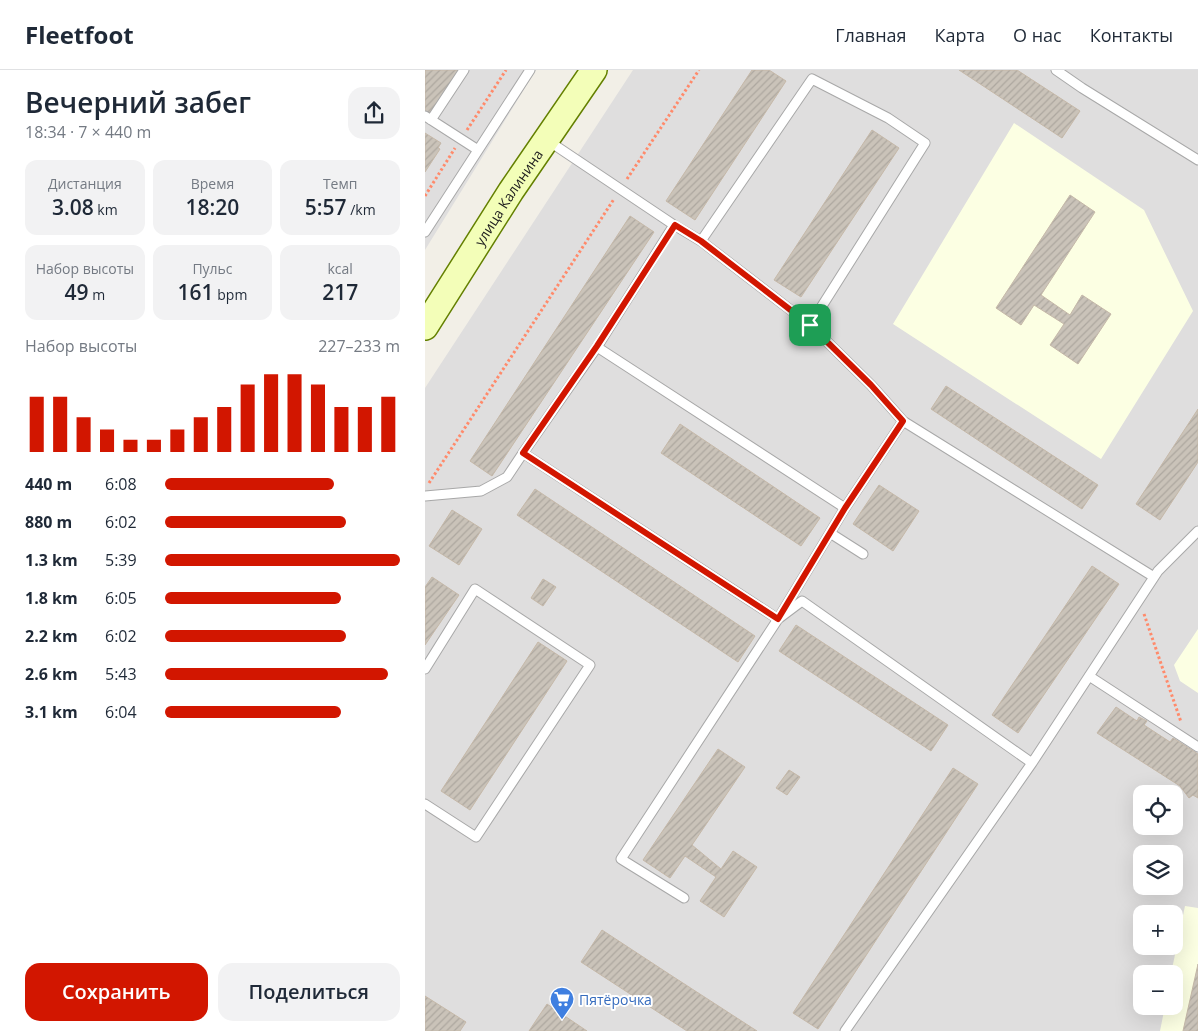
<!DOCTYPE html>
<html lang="ru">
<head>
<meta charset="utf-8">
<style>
	body { margin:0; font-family:"Open Sans",sans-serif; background:#f2f2f3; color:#1f2937; height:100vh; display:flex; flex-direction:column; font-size:19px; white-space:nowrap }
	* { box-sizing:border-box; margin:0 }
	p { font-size:16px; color:#747a83 }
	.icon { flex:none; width:28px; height:28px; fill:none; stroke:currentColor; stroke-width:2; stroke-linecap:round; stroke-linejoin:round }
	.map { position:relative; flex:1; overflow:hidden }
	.sheet { display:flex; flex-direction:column; background:#fff; width:425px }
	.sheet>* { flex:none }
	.tools { position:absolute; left:708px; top:715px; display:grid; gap:10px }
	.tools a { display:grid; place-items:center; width:50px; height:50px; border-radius:10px; background:#fff; box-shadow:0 5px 20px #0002; font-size:25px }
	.pin { position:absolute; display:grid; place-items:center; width:42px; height:42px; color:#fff; margin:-21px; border-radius:10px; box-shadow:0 2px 8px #0006 }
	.round { display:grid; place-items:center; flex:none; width:52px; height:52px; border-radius:15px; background:#f2f2f3 }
	.headline { display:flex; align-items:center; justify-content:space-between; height:85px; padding:0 25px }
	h1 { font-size:28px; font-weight:600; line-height:38px }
	.metrics { display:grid; grid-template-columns:repeat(3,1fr); gap:8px; height:85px; padding:5px 25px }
	.metrics div { display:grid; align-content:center; border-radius:12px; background:#f2f2f3; text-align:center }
	.metrics b { font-size:21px; font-weight:600 }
	.metrics small { font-size:14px; font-weight:400 }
	.metrics p { font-size:14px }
	.chart { height:140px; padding:10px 25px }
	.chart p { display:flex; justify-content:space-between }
	.chart svg { width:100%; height:90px; margin-top:5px; stroke:#d21600; stroke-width:6 }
	.action { display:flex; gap:10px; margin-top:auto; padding:10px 25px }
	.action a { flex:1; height:58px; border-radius:15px; background:#d21600; color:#fff; font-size:20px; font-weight:600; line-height:58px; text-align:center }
	.action a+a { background:#f2f2f3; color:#1f2937 }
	ul { padding:0 25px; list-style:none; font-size:16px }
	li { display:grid; grid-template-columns:80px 60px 1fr; align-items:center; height:38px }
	li i { height:12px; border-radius:6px; background:#d21600 }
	header { display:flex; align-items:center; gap:30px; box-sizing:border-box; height:70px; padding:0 25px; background:#fff; border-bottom:1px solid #e0e1e3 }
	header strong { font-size:24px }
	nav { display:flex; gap:28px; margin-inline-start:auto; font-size:18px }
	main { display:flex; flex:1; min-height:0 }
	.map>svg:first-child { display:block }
	.residential { fill:#dfdede; fill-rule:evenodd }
	.education { fill:#fcffe3 }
	.building { fill:url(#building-hatch); stroke:#c5b8a8 }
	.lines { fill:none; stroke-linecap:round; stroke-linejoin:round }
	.lane-casing { stroke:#a8a8a8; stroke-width:11 }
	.secondary-casing { stroke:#648000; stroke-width:28 }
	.path { stroke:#ff8a6b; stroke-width:3; stroke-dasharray:2.5 2.5; stroke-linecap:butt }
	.lane { stroke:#fff; stroke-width:9 }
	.secondary { stroke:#f3feb8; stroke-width:25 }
	.route-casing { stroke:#fff; stroke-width:10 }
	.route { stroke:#d21600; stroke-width:6 }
	.labels { text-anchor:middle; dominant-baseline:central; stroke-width:4; stroke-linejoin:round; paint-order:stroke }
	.street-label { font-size:14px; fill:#212121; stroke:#fff }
	.shop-label { font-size:14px; fill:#366cbe; stroke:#fff; text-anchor:start }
</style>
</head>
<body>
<header>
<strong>Fleetfoot</strong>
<nav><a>Главная</a><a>Карта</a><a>О нас</a><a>Контакты</a></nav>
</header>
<main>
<section class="sheet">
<div class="headline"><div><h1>Вечерний забег</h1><p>18:34 · 7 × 440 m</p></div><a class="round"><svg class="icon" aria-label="share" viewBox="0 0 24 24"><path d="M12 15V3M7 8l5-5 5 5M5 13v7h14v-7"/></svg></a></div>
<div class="metrics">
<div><p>Дистанция</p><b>3.08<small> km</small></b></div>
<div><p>Время</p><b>18:20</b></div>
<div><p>Темп</p><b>5:57<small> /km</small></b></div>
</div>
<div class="metrics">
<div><p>Набор высоты</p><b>49<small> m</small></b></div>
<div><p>Пульс</p><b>161<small> bpm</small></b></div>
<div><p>kcal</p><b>217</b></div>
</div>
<div class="chart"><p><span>Набор высоты</span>227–233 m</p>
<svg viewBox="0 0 160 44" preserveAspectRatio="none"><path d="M5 44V17M15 44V17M25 44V27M35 44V33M45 44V38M55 44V38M65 44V33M75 44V27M85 44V22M95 44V11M105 44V6M115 44V6M125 44V11M135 44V22M145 44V22M155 44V17"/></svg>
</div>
<ul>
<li><b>440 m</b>6:08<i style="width:72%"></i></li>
<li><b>880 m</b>6:02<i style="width:77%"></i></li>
<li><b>1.3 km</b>5:39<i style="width:100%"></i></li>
<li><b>1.8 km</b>6:05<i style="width:75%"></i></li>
<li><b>2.2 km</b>6:02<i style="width:77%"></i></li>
<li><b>2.6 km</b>5:43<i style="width:95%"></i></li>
<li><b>3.1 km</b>6:04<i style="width:75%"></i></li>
</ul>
<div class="action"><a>Сохранить</a><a>Поделиться</a></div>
</section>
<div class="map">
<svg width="773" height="961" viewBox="0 0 773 961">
	<defs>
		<pattern id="building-hatch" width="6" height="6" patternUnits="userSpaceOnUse" patternTransform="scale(1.25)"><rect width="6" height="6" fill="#cac3b9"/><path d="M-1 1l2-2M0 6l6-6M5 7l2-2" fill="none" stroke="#ada79f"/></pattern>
	</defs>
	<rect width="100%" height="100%" fill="#f2efe7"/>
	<!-- residential -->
	<path class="residential" d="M0,0H111L0,180Z
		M208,0H773V961H0V318ZM716,724H749V756H716ZM716,784H749V816H716ZM716,844H749V876H716ZM716,904H749V936H716Z"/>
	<!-- education -->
	<path class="education" d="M589,53L719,140L768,241L676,389L468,254Z
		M773,559V623L755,611L749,595Z
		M760,836L773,838V961H735L740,936H749V904H746Z"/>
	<!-- building -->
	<path class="building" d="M0,0H35L6,45L0,41Z
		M327,0H344L361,11L270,150L241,131Z
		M534,0H592L655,41L637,68Z
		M447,60L474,78L376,227L349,210Z
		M0,63L16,73L13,78L15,79L0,102Z
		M645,125L670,142L616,225L645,245L657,225L686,244L653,294L625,275L639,254L609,235L596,255L571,238Z
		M205,146L229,162L67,406L45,391Z
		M521,316L673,415L657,439L506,339Z
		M773,339V392L735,450L711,434Z
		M255,354L395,448L376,476L236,383Z
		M454,415L494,441L468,481L428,454Z
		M110,419L330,566L313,592L92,445Z
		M27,440L57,459L34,495L4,476Z
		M667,496L694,514L593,663L567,645Z
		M7,507L34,525L0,575V517Z
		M118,509L131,517L118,536L106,528Z
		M371,555L523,655L506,681L354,581Z
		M113,572L142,591L45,740L16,721Z
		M691,637L712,651L714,647L722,651L719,655L745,672L748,668L773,684V728L768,725L764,728L755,716L672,663Z
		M293,679L320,697L267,775L296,799L308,781L332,797L299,847L275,831L291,807L260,786L245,808L218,790Z
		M528,698L553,714L393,959L368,943Z
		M364,700L375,707L362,725L351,718Z
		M177,860L244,904L332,961H262L156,892Z
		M773,894V961H758Z
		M0,926L41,952L35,961H0Z
		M122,934L162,961H104Z"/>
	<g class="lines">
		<defs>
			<path id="lane" d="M631,0L657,18L773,90
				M0,46L53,80
				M6,50L39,0
				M122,70L249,155L172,277L98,383L353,549L377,531L607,693
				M249,155L276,171L385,255L500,73L463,48L387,9L276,171
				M0,162L105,0
				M385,255L446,315L478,351L420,438
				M172,277L420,438L353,549L196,789L259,828
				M478,351L729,507
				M0,426L56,421L82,407L98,383
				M405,463L438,484
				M0,599L50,519L165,595L51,767L0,734
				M664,606L773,677
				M420,961L607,693L733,501L773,461"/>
			<g id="secondary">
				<path id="s1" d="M0,257L86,121L169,0"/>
			</g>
		</defs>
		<!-- lane casing -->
		<use href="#lane" class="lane-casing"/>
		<!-- secondary casing -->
		<use href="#secondary" class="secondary-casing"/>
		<!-- path -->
		<path class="path" d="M42,60L81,0
			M202,109L274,0
			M0,126L30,78
			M4,413L189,129
			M719,544L756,652"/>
		<!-- lane -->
		<use href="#lane" class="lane"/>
		<!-- secondary -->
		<use href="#secondary" class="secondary"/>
	</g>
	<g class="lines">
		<defs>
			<path id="route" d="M250,155L276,171L385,255L446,315L478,351L420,438L353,549L98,383L172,276Z"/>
		</defs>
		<!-- route casing -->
		<use href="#route" class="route-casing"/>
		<!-- route -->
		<use href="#route" class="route"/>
	</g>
	<!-- icons -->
	<defs>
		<symbol id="supermarket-pin" viewBox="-11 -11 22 30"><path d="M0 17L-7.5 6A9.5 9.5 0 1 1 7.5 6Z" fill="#3f7fe0" stroke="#fff"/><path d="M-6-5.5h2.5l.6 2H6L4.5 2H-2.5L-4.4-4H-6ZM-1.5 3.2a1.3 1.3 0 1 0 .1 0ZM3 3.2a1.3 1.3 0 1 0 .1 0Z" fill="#fff"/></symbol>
	</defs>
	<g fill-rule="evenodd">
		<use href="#supermarket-pin" x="123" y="915" width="28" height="38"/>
	</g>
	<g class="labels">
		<!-- street labels -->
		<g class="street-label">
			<text stroke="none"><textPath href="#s1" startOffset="154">улица Калинина</textPath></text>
		</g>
		<!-- shop labels -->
		<g class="shop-label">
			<text x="154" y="929">Пятёрочка</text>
		</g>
	</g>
</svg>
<div class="tools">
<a><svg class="icon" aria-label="locate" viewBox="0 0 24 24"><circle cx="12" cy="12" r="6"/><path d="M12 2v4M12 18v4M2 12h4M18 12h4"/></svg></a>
<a><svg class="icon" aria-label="layers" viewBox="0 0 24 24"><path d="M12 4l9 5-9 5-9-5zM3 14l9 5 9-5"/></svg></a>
<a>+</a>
<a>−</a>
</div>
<div class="pin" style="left:385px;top:255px;background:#1e9e55"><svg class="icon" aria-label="arrive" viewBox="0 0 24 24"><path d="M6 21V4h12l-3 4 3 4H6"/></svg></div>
</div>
</main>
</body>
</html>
